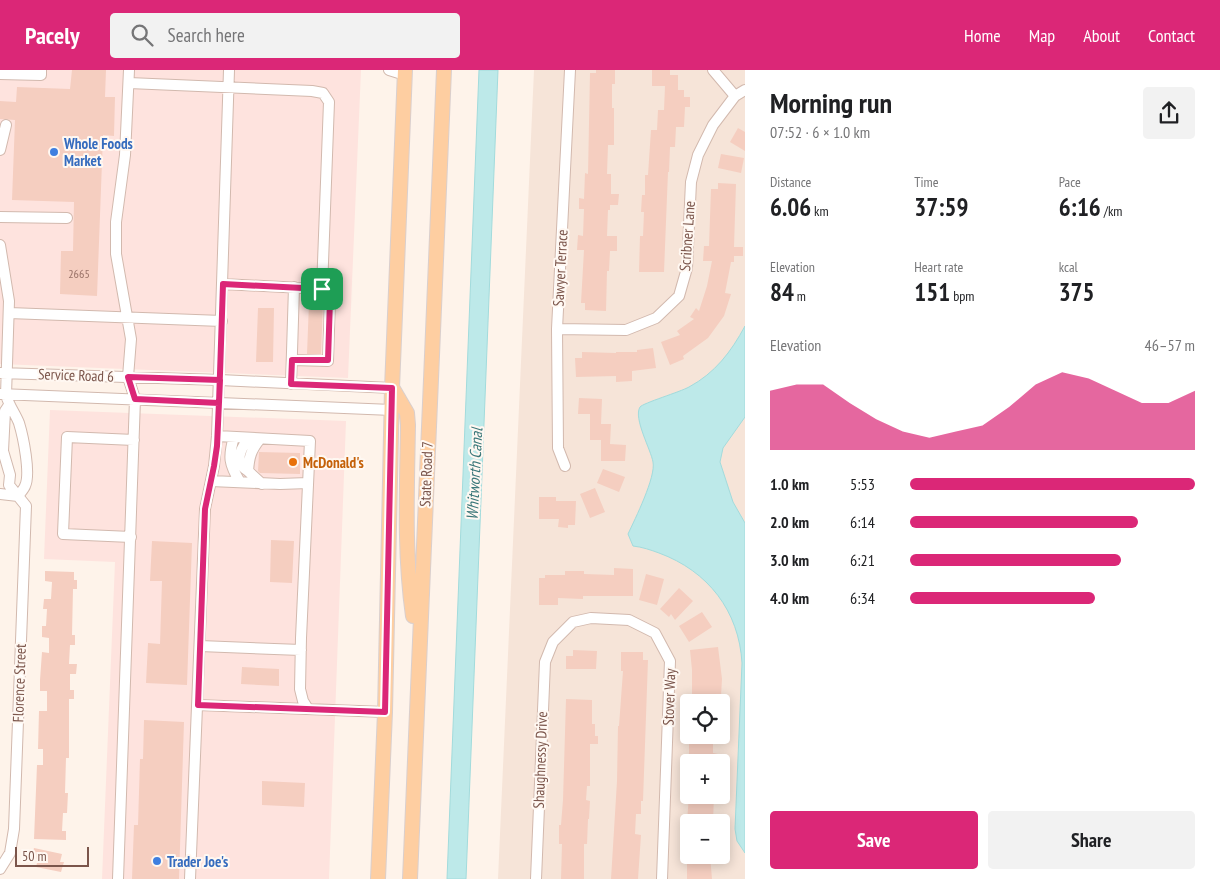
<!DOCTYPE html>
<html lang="en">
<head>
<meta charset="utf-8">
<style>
	body { margin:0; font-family:"PT Sans Narrow",sans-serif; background:#f2f2f2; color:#202124; height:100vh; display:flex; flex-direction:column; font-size:19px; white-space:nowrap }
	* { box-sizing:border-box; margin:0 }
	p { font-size:16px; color:#757577 }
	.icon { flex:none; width:28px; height:28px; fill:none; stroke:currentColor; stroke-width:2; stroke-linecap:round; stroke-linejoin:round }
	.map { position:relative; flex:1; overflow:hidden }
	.sheet { display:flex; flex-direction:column; background:#fff; width:475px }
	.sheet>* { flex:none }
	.buttons { position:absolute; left:680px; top:624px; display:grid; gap:10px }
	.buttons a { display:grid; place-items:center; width:50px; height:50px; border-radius:5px; background:#fff; box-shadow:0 2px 12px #0003; font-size:25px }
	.scale { position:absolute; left:15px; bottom:12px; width:74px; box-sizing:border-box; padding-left:5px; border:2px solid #7b554b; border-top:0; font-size:14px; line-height:18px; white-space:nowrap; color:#7b554b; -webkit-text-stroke:4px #fff8f2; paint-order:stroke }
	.pin { position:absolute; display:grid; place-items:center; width:42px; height:42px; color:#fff; margin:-21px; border-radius:10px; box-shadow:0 2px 8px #0006 }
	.round { display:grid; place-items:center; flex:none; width:52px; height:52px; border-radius:5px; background:#f2f2f2 }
	.summary { display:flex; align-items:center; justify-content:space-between; height:85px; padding:0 25px }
	h1 { font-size:28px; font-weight:600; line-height:38px }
	.stats { display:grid; grid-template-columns:repeat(3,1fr); gap:8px; height:85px; padding:5px 25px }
	.stats div { display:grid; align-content:center }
	.stats b { font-size:25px; font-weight:600 }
	.stats small { font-size:14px; font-weight:400 }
	.stats p { font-size:14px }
	.chart { height:140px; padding:10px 25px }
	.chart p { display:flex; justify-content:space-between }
	.chart svg { width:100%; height:90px; margin-top:5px; fill:#db2777; opacity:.7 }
	.cta { display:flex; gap:10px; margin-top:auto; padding:10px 25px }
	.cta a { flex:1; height:58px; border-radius:5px; background:#db2777; color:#fff; font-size:20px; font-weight:600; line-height:58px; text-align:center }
	.cta a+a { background:#f2f2f2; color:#202124 }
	ul { padding:0 25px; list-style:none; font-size:16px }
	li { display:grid; grid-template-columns:80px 60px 1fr; align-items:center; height:38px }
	li i { height:12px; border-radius:6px; background:#db2777 }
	header { display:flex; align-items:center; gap:30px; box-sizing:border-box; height:70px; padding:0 25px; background:#db2777; color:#fff }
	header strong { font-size:24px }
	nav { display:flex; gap:28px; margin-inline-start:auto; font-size:18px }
	.search { width:350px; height:45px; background:#f2f2f2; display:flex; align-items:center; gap:12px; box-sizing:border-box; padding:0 18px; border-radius:5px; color:#757577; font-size:19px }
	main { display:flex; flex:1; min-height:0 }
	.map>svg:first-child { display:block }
	.residential { fill:#f6e4d8; fill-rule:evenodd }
	.commercial { fill:#fee3de }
	.water { fill:#bde9e9; stroke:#a2dbdc }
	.building { fill:#f5cec0 }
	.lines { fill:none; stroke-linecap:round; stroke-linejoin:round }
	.minor-casing { stroke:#d2b9ae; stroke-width:12 }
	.major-casing { stroke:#dacfcd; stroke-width:16 }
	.minor { stroke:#fff; stroke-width:10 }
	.major { stroke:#fecea1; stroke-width:14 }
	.route-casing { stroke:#fff; stroke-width:10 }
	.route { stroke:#db2777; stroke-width:6 }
	.shop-dot { fill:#3f7fe0; stroke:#fff8f2; stroke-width:2 }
	.food-dot { fill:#e8710a; stroke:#fff8f2; stroke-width:2 }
	.labels { text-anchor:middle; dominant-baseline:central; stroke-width:4; stroke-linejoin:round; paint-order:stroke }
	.number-label { font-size:12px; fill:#9a7368 }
	.shop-label { font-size:15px; font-weight:bold; fill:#366cbe; stroke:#fff8f2; text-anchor:start }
	.street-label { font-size:15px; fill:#7b554b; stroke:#fff8f2 }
	.food-label { font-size:15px; font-weight:bold; fill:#c56008; stroke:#fff8f2; text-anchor:start }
	.water-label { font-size:16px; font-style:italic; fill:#3a7779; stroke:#fff8f2 }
</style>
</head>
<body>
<header>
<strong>Pacely</strong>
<div class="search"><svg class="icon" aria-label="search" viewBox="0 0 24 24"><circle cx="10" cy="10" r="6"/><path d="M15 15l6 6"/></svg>Search here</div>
<nav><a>Home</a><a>Map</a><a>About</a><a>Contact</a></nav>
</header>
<main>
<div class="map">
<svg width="745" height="809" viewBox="0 0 745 809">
	<rect width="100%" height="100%" fill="#fef3ea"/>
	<!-- residential -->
	<path class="residential" d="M534,0H745V809H498ZM689,632H721V665H689ZM689,692H721V725H689ZM689,752H721V785H689Z"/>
	<!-- commercial -->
	<path class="commercial" d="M0,0H361L348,308L0,294Z
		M50,340L346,351L329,809H102L115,492L44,489Z"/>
	<!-- water -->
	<path class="water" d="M479,0H498L466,809H447Z
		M745,256V347L723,378L720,392L733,432L745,453V783L737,771L735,759L742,593C739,541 708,501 659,483C651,480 642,477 633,476L628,464C635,449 656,407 653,392C651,380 633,348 640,337C643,333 680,322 689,317C715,303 731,282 745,256Z"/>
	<!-- building -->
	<path class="building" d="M72,0H106L105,27H115L114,66L103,65L97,226L60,224L61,181H73L74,132L12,130L15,50L0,49V31L16,32L17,17L70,19Z
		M596,0H615V14H612V38H614V75H608L607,104H611V124H619L618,135H610V140H608L607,166H617V181H610L609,201H607L606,241L585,240V233H581L584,180H577L578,165L583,166L584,139H579V128L584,129L585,103L588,104L590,3H596Z
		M652,0H670V5H678V20H684V27H690V37H685L684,57H676L675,77H670L669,102H668L664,202H639L640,166H643L644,142H641L642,125H645V105H648L651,60H657L658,40H664L665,16H652Z
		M738,58L745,62V81L730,72Z
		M721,84L744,88L741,103L718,98Z
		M718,113L736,114L734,177H743V186H734V192H731L725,223L731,224L724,246L708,268L683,286L684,289L670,295L661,272L680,265L677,261L694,249L690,247L696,238L699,241L707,216L712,191H703L704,176H709L711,119H718Z
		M309,233L323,234L321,284H307Z
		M258,238H274L273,292H256Z
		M653,278L656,298L632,301V311L616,312V306L576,307L575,288H582V282L616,283V282H637V280Z
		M579,328L602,329L601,354H611L610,374L626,375L625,391H601V370H590V344H578Z
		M259,382L300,383V404L260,403L258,401Z
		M603,399L625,407L619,422L597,413Z
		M595,418L605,442L590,448L580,424Z
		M539,427H556V431H576L575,455H568V458L558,457L559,449H539Z
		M271,470L294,471L292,513L270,512Z
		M152,471L192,473L187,615L146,613L148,573L160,574L162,511H150Z
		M614,498L633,499V526H583V529L558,528V535H539V508H545V505H565V501H584V504L614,505Z
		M45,501L74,502V510H77V519H73L72,565H75V575H70L69,594H77L76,604H70V620H74V629H69V688H66L65,723H68L67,743H63L62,761H66V770L34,769L37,695H43V679H38L39,641H47V621H40V610L42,582L49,583V568L42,567V556H46L47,539H43L44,529H51L52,512L45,511Z
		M646,504L664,509L657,535L639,530Z
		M679,518L693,531L675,550L671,544L669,547L660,539Z
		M702,542L712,557L689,572L679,556Z
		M718,577L722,609L721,626H718V632H692V600L690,580Z
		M573,580L597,581L596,599H566V586H573Z
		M621,582H643V590H648L643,731H641V744H636L635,764L641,765L638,809H611L617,711L618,656H619L623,601H621Z
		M242,597L279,599V616L241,614Z
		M566,629L592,630V654H595V666H598V674H590V716H587L586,730L590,731L589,749H588L587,774H584V809H561L562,774H559V755H561L563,730Z
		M144,650L184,652L179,809H132L134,755H138L140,689H143Z
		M689,665H713V683L718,684V692H689Z
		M262,711L305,713L304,737L262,735Z
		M689,725H714L713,752H687Z
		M34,778L62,784L60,792H64L61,802L36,797L38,789L31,788Z
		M690,785H710L712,809H687V794H690Z"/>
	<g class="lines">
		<defs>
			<path id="minor" d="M389,0L405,5
				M713,0L735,26
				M0,4L41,5V0
				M129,13L312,21L323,23L329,32L322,219L223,214
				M0,80L6,55
				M0,147L67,148
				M0,175L9,231L6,325C9,336 15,343 19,353C23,366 31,404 25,416C24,419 20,423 18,426
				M9,243L222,251
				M557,259L626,260L656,248L679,226L687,198L691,112L698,85L713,55L735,26L745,20
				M292,290L328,291L330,229L322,219
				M0,303L220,310L392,318
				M291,314L294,217
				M0,324L392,340
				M217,366L310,371L301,568L300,619L303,631L308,639
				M234,367C228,387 229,394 240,412
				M260,369C251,380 249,387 248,401L262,414
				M565,396L558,378L557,259L570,0
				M248,401C237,394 238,385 244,375L256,372
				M211,411L280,414L308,413
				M0,424L18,426
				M131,467L63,464L67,367L134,370
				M200,576L301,580
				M198,635L385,642
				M0,799L10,783L14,759L26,436L9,415L10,405L3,381L5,341L9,335
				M118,809L135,329L128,307L131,269L116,184V152L125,85L129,0
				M190,809L205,439L214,396L217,366L229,0
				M536,809L545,592L553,572L573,552L591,548L629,550L655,563L670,591L662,809"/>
			<path id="major" d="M393,319L407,343L408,355C407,419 404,483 413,546
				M378,809L385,642L392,318L405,0
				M410,809L444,0"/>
		</defs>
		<!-- minor casing -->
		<use href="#minor" class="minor-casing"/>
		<!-- major casing -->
		<use href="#major" class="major-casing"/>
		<!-- minor -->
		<use href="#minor" class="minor"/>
		<!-- major -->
		<use href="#major" class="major"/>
	</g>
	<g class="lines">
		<defs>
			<path id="route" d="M322,219L223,214L219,333L135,329L128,307L220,310L217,376L214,396L205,439L198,635L385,642L392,318L291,314L292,290H328L330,230L322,219"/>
		</defs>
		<!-- route casing -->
		<use href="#route" class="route-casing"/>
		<!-- route -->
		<use href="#route" class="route"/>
	</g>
	<!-- markers -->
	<g class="shop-dot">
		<circle cx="54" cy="82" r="5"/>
		<circle cx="157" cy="791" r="5"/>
	</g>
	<circle class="food-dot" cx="293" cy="392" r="5"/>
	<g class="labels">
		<!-- number labels -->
		<g class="number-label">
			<text x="79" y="203">2665</text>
		</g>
		<!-- shop labels -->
		<g class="shop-label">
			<text x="64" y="73">Whole Foods<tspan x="64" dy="17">Market</tspan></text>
			<text x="167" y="791">Trader Joe's</text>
		</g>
		<!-- street labels -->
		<g class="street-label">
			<text transform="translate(687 166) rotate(-86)">Scribner Lane</text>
			<text transform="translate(560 198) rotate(-87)">Sawyer Terrace</text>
			<text transform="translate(76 305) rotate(2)">Service Road 6</text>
			<text transform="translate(426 404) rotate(-88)">State Road 7</text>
			<text transform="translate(19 613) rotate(-88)">Florence Street</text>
			<text transform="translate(669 627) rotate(-88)">Stover Way</text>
			<text transform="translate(540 690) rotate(-88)">Shaughnessy Drive</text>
		</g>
		<!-- food labels -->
		<g class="food-label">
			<text x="303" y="392">McDonald's</text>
		</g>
		<!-- water labels -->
		<g class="water-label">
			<text transform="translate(474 404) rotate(-87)">Whitworth Canal</text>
		</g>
	</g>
</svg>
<div class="buttons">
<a><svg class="icon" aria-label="locate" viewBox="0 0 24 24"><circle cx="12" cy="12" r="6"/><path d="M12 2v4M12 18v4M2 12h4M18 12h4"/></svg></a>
<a>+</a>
<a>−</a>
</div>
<div class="scale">50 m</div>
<div class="pin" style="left:322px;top:219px;background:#1e9e55"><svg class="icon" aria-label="arrive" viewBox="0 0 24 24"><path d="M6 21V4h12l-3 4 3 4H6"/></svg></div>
</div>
<section class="sheet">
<div class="summary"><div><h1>Morning run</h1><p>07:52 · 6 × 1.0 km</p></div><a class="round"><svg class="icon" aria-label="share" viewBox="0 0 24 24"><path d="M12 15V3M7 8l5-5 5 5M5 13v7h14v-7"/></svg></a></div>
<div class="stats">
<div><p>Distance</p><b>6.06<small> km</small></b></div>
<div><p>Time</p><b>37:59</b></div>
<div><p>Pace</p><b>6:16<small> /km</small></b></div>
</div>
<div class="stats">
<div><p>Elevation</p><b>84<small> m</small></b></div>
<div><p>Heart rate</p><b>151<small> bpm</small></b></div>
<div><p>kcal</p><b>375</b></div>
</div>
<div class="chart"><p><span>Elevation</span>46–57 m</p>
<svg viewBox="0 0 160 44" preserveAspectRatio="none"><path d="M0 44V15L10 12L20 12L30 21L40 29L50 35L60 38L70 35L80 32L90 23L100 12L110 6L120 9L130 15L140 21L150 21L160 15V44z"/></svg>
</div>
<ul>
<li><b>1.0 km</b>5:53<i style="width:100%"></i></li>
<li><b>2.0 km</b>6:14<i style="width:80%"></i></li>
<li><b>3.0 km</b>6:21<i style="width:74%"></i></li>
<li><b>4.0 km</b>6:34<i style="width:65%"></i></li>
</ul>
<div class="cta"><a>Save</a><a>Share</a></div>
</section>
</main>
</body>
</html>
